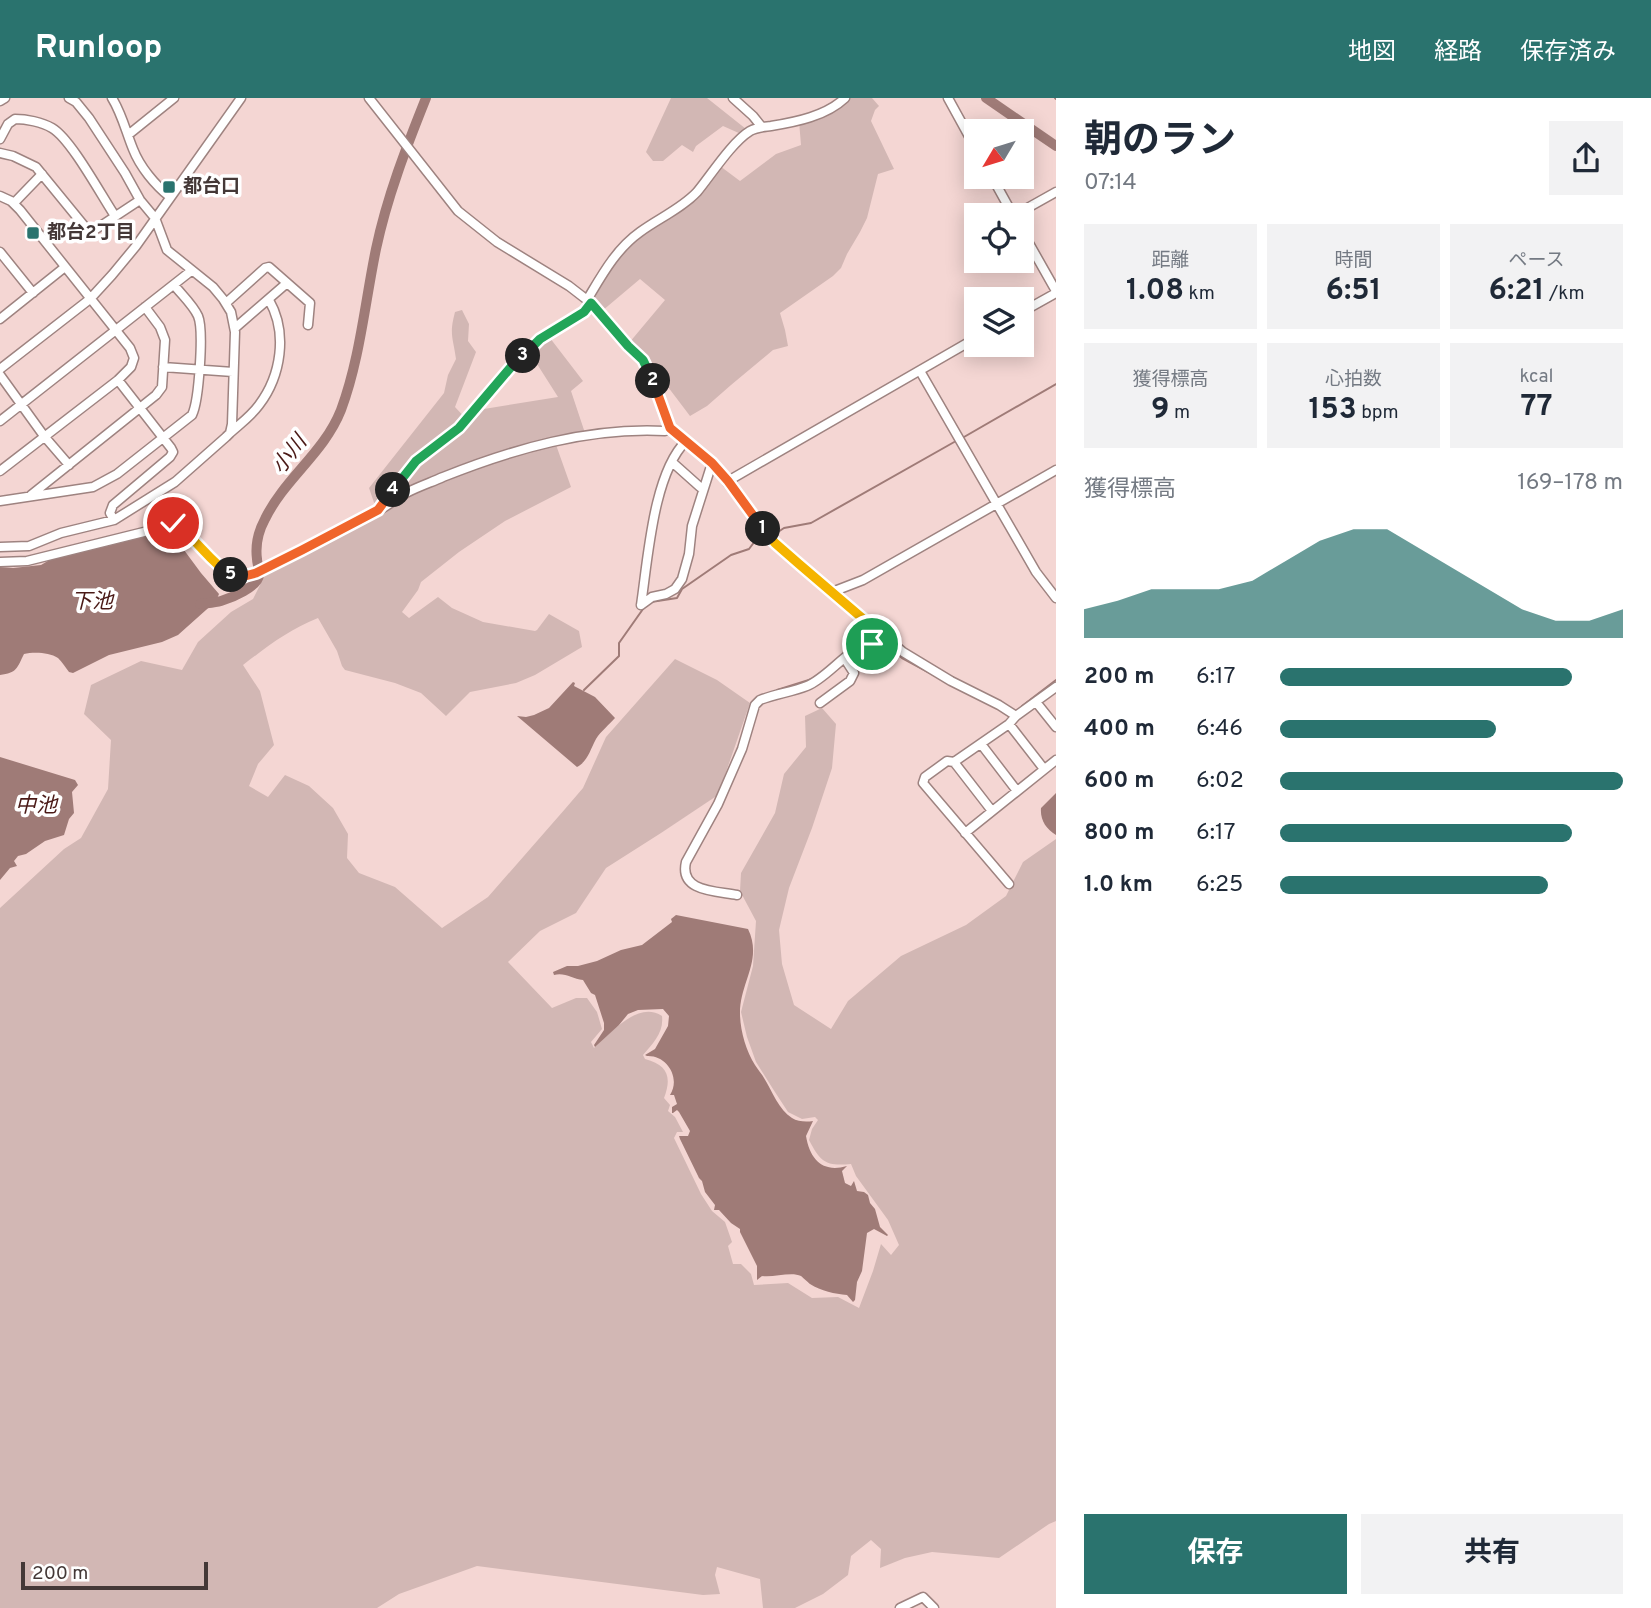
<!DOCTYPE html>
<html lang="ja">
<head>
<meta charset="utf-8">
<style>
	body { margin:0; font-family:Overpass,"Noto Sans JP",sans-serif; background:#f2f2f3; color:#1f2937; height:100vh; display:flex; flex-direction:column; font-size:26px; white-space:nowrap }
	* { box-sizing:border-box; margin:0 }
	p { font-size:23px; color:#747a83 }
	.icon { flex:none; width:38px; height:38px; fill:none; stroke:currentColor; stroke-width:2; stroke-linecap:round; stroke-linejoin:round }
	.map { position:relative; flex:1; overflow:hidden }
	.panel { display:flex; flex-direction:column; background:#fff; width:595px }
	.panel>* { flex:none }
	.needle { width:46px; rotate:232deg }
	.tools { position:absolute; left:964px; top:21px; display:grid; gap:14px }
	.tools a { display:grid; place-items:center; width:70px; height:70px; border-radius:0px; background:#fff; box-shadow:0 4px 18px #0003; font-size:35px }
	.scale { position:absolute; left:21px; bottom:18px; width:187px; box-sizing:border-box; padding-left:7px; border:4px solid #443837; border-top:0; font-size:19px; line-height:24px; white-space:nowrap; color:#443837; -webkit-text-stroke:5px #fff; paint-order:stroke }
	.pin { position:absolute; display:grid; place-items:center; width:60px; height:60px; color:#fff; margin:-30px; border:4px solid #fff; border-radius:50%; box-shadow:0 2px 7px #0007 }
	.km { position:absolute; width:35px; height:35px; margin:-18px; border-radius:50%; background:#222; color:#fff; font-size:19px; line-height:35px; text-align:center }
	.round { display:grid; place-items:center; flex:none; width:74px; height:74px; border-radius:0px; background:#f2f2f3 }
	.head { display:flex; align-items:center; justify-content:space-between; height:119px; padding:0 28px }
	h1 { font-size:38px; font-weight:700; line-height:52px }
	.metrics { display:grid; grid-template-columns:repeat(3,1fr); gap:10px; height:119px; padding:7px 28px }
	.metrics div { display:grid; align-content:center; border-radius:0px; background:#f2f2f3; text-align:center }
	.metrics b { font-size:30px; font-weight:700 }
	.metrics small { font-size:19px; font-weight:400 }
	.metrics p { font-size:19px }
	.chart { height:196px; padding:14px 28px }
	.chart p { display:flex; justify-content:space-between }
	.chart svg { width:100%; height:126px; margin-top:7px; fill:#2a736e; opacity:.7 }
	.cta { display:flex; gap:14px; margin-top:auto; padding:14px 28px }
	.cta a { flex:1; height:80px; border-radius:0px; background:#2a736e; color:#fff; font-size:28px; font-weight:700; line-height:80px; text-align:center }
	.cta a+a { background:#f2f2f3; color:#1f2937 }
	ul { padding:0 28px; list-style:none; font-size:23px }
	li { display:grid; grid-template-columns:112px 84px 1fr; align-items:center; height:52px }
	li i { height:18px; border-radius:9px; background:#2a736e }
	header { display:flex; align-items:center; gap:42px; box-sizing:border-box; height:98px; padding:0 35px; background:#2a736e; color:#fff }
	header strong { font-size:33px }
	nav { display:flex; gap:38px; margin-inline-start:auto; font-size:24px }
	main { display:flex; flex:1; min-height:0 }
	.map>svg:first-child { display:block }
	.green { fill:#d2b7b4 }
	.water { fill:#9f7b77 }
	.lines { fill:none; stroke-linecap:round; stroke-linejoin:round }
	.stream { stroke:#9f7b77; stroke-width:2 }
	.river { stroke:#9f7b77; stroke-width:10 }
	.minor-casing { stroke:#9e8380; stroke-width:11 }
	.minor { stroke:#fff; stroke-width:8 }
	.split-1-casing { stroke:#fff; stroke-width:14 }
	.split-2-casing { stroke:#fff; stroke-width:14 }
	.split-3-casing { stroke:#fff; stroke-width:14 }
	.split-4-casing { stroke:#fff; stroke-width:14 }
	.split-5-casing { stroke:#fff; stroke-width:14 }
	.split-6-casing { stroke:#fff; stroke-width:14 }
	.split-1 { stroke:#f5b400; stroke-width:9 }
	.split-2 { stroke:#f0652b; stroke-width:9 }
	.split-3 { stroke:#22a559; stroke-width:9 }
	.split-4 { stroke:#22a559; stroke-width:9 }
	.split-5 { stroke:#f0652b; stroke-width:9 }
	.split-6 { stroke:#f5b400; stroke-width:9 }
	.poi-dot { fill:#2a736e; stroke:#fff; stroke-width:2.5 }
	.labels { text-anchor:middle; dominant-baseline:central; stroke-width:7; stroke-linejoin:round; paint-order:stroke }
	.poi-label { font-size:19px; font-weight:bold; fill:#443837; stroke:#fff; text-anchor:start }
	.water-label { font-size:21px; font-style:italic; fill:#4a1916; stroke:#fff }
</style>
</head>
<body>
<header>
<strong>Runloop</strong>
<nav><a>地図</a><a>経路</a><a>保存済み</a></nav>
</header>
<main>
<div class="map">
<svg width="1056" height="1510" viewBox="0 0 1056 1510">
	<rect width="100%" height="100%" fill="#f4d6d3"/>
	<!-- green -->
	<path class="green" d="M671,0H707L746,31L741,36L723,28L696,48L693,54L682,47L663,63H653L646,54Z
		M849,0H872L879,8L875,12L871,23L894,71L878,76L867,120L860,134L847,156L841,170L833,178L780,215L785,232L788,248L773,252L731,287L707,308L690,318L646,260L629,245L665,202L640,181L602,213L594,202L593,196L620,155L636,140L670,118L720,68L740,83L776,56L801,47L799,23L827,17Z
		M462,212L469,226L468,243L476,254L455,309L469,324L484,311L558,299L530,255L550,240L583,283L571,293L586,338L555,344L571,389L505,423L459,454L421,484L418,492L402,514L409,520L438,499L452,510L483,524L535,533L537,532L549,516L579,533L582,549L535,577L516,585L470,594L446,618L421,595L395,585L345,572L342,568L337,553L318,520C288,532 268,548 243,567L260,593L274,647L258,666L249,688L268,699L285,677L309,688L333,710L348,736L347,760L359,775L395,789L442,830L488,799L565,711L583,690L606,639L675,561L717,582L750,605L718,697L661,735L606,770L576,815L540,833L508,864L552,910L576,900H587L597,914L602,931L591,944L594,950C611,935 638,902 662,918C664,935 653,945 643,957L645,961C668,967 672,979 664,1000L670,1007L668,1013L675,1019L683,1034H677L674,1040L701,1096L712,1113L725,1124L732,1144L728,1148L733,1166H741L751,1176L754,1187L788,1185L812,1200L838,1199L859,1210L873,1173L881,1146L891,1157L899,1147L888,1122L856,1078L851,1066C826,1068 821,1065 809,1042L812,1031L818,1022L815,1019L802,1021L788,1014L773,991L756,964L747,939L741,914L753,868L756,823L740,793L741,775L775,715L784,676L806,649L805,618L822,610L836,626L832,670L812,730L789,790L779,832L782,866L794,907L831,931L848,903L901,858L966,827L1006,798L1023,764L1056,741V1423L1049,1426L999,1460L932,1454L905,1460L880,1470L881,1451L871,1442L851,1458L848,1477L823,1496L795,1510H763L760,1481L717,1469L715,1477L720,1496L703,1497L477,1468L399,1496L377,1510H0V810L64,751L81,740L108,691L111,642L84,616L91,587L141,563L182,572L198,544L231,514L253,501L260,487L262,475L279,469L378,416L369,390L444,295L448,277L456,261C453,239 449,237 455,214Z"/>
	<!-- water -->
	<path class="water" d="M167,429L201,475L219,496L216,503L206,512L178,537L162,544L109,557L73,575L69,574C66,570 62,564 58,560C49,554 33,554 24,556C17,570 17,575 0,577V469L13,470L41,467L63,454L110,444L120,445Z
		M573,584L575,585L574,588L595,599L615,620C609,627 601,633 596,641C590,652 588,663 577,669L517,618L526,619L534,617L549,610Z
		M0,659L75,682L78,687L72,694L74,715L69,721L64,737L45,743L26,756L18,758L14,763L17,768L10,770L0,782Z
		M1056,695V737C1046,731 1040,722 1041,710Z
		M676,817L748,831C763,862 740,884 740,915C740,932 746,953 755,967C758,972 762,976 764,980C772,993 779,1012 792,1020C798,1024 807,1024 813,1023L806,1038C810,1062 823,1075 847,1068L842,1073L845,1085L851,1088L854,1083L857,1093L864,1094L868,1097L870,1105L875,1111L880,1129L888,1137L887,1138L874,1131L867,1135L862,1173L857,1184L855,1202L853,1204L847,1197C835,1196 821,1193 810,1186C809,1185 802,1179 801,1178C791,1173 773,1180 762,1178L757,1182V1168L740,1134V1131L731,1125L719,1112H714L715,1107L705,1094L702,1083L699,1080L680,1041L679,1038H688L690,1033L679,1014L677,1012L673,1015H672V1009L677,1006L674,997H670C681,980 667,957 647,958L645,957L655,951L668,928L669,918L663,911L638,912L628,916L619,927L595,949L594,947L604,932V925L595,897L591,895L583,882C572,881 565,874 554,877L553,874L567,868H578L597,863L621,852L642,847L672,824L671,821Z"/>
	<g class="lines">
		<!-- stream -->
		<path class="stream" d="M1055,0L1056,1
			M964,339L1056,286
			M773,436H775L784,430L811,425L956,343
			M651,504L677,500L682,491L731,457L749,451L761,435H764
			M870,543L873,542L881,543
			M889,549L902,560L969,596
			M584,592L619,558V545L643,511
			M777,592L812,581L827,570
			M1022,608L1056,582"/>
		<!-- river -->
		<path class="river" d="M986,0L1056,48
			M200,506C207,505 214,505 221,503C231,500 258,489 259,477C260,473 257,466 257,461C255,446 258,434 265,421C285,380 324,355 341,312C360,261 365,204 376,151C387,99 406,50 426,0"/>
		<defs>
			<path id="minor" d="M112,0C122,16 126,34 133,51C140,69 155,87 170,99
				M369,0L458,113L497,144L569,188L591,205L628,248L643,262L649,273L670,330L712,365L775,445L903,554L951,583L999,607L1016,618
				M733,0L753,18L761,28
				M948,0L976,51
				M0,3L5,0
				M128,37L174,0
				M0,41L8,26L15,21C26,21 42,24 52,30C71,41 101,97 115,118
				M0,55L13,58L36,69L90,135L140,102
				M992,79L1013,117
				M0,98L11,103L20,112L130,250L134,260L131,269L118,282L0,373
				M14,105L42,76
				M1015,117L1056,94
				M1022,133L1056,193
				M0,154L33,195
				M587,202C602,177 616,151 640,134C659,120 681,111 697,94C711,77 732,44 750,33C757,29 763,29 771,28C796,24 826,18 845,0
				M226,205L265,170L269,169L310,205L308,227
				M1022,214L1056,195
				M0,221L65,169
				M235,230L287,185
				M163,269L233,274
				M0,271L90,201L112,177L136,148L241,0
				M920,273L1036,474L1056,500
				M0,277L44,338L69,367
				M0,323L191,173
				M230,335C240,326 251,318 259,307C281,278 288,235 269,202
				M672,364L700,389
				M728,383L976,240
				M31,397L156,297L162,289L165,242L160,229L145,209
				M0,403L93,389L117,376L192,317C199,303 204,232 198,218C193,207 182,197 174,187
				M381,411C390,406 399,399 408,394C420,388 432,384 443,379C513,351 589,329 665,333
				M114,422L110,415L113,407L170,359L173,354L171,350L118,282
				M0,449L29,448L61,435L114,422L175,384L226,339L230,335L232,326L235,234L231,214L223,201L213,189L167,152L155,120L140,102L125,75L89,20L76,4L69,0
				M0,464L27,463L164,429L173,425C194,437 212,471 233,478C240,481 249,477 256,475L378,412L416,363L459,329L511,269L540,241L584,214L591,205
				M832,494L863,482L1056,372
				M641,507C648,461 653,376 686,343
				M641,507L652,499L666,496L675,491L682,481L689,456L692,428L712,365
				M1036,604L1056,629
				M820,605L850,583L854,575L845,561
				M1009,626L1044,671
				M981,646L1017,693
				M954,664L992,713
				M965,735L1056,662
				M1009,786L923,685L925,679L947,663L954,664L1009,626L1016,618L1056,589
				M737,797C716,793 679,794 686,764L718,706L742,651L755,607L760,602C775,596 792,594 807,588C829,579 848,549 871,546C872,546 881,548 882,548L889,543
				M900,1510L923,1499L934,1510"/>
		</defs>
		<!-- minor casing -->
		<use href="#minor" class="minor-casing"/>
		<!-- minor -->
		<use href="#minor" class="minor"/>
	</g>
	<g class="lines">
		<defs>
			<path id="split-1" d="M763,431L775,445L799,466L889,543L882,548L872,546"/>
			<path id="split-2" d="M653,283L670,330L712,365L728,383L763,431"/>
			<path id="split-3" d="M523,258L540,241L584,214L591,205L628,248L643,262L653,283"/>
			<path id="split-4" d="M393,392L416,363L459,330L511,269L523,258"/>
			<path id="split-5" d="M231,477L241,479L256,475L302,452L378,412L393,392"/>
			<path id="split-6" d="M173,425C195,438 208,463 231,477"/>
		</defs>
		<!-- split-1 casing -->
		<use href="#split-1" class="split-1-casing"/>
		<!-- split-2 casing -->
		<use href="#split-2" class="split-2-casing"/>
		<!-- split-3 casing -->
		<use href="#split-3" class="split-3-casing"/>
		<!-- split-4 casing -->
		<use href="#split-4" class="split-4-casing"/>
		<!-- split-5 casing -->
		<use href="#split-5" class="split-5-casing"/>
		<!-- split-6 casing -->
		<use href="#split-6" class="split-6-casing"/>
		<!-- split-1 -->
		<use href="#split-1" class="split-1"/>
		<!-- split-2 -->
		<use href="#split-2" class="split-2"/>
		<!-- split-3 -->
		<use href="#split-3" class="split-3"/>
		<!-- split-4 -->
		<use href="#split-4" class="split-4"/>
		<!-- split-5 -->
		<use href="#split-5" class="split-5"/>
		<!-- split-6 -->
		<use href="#split-6" class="split-6"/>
	</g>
	<!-- markers -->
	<g class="poi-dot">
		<rect x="162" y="82" width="14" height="14" rx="3.5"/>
		<rect x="26" y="128" width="14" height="14" rx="3.5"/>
	</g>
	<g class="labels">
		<!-- poi labels -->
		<g class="poi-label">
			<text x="183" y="89">都台口</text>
			<text x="47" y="135">都台2丁目</text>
		</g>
		<!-- water labels -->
		<g class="water-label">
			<text transform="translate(290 357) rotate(-52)">小川</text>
			<text x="92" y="504">下池</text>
			<text x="36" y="708">中池</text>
		</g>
	</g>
</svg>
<div class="tools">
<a><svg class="needle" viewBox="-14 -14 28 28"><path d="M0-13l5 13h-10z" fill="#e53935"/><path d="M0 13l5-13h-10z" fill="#747a83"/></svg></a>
<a><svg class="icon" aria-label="locate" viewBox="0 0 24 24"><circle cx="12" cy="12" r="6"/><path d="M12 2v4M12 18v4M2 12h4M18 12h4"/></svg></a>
<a><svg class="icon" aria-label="layers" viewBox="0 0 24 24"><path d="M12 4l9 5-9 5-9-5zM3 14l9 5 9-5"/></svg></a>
</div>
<div class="scale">200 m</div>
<div class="pin" style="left:872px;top:546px;background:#1e9e55"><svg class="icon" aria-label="arrive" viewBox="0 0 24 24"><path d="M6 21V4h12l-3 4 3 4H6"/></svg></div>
<div class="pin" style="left:173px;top:425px;background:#d93025"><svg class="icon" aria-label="check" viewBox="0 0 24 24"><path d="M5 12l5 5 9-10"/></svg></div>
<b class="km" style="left:763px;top:431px">1</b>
<b class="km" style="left:653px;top:283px">2</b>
<b class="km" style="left:523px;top:258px">3</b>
<b class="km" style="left:393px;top:392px">4</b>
<b class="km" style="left:231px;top:477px">5</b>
</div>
<section class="panel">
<div class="head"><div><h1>朝のラン</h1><p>07:14</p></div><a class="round"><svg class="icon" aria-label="share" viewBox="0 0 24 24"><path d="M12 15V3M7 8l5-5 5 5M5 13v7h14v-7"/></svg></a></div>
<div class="metrics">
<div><p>距離</p><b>1.08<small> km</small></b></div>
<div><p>時間</p><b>6:51</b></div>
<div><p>ペース</p><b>6:21<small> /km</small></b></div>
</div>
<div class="metrics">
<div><p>獲得標高</p><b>9<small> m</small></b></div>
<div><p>心拍数</p><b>153<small> bpm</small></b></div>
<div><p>kcal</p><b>77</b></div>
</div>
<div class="chart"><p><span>獲得標高</span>169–178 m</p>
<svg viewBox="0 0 160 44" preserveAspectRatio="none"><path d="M0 44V34L10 31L20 27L30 27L40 27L50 24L60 17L70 10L80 6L90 6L100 13L110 20L120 27L130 34L140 38L150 38L160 34V44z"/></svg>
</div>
<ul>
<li><b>200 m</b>6:17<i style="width:85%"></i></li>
<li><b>400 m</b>6:46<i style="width:63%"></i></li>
<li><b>600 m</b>6:02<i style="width:100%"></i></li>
<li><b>800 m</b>6:17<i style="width:85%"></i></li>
<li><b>1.0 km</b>6:25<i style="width:78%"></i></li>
</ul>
<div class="cta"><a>保存</a><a>共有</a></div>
</section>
</main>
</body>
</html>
